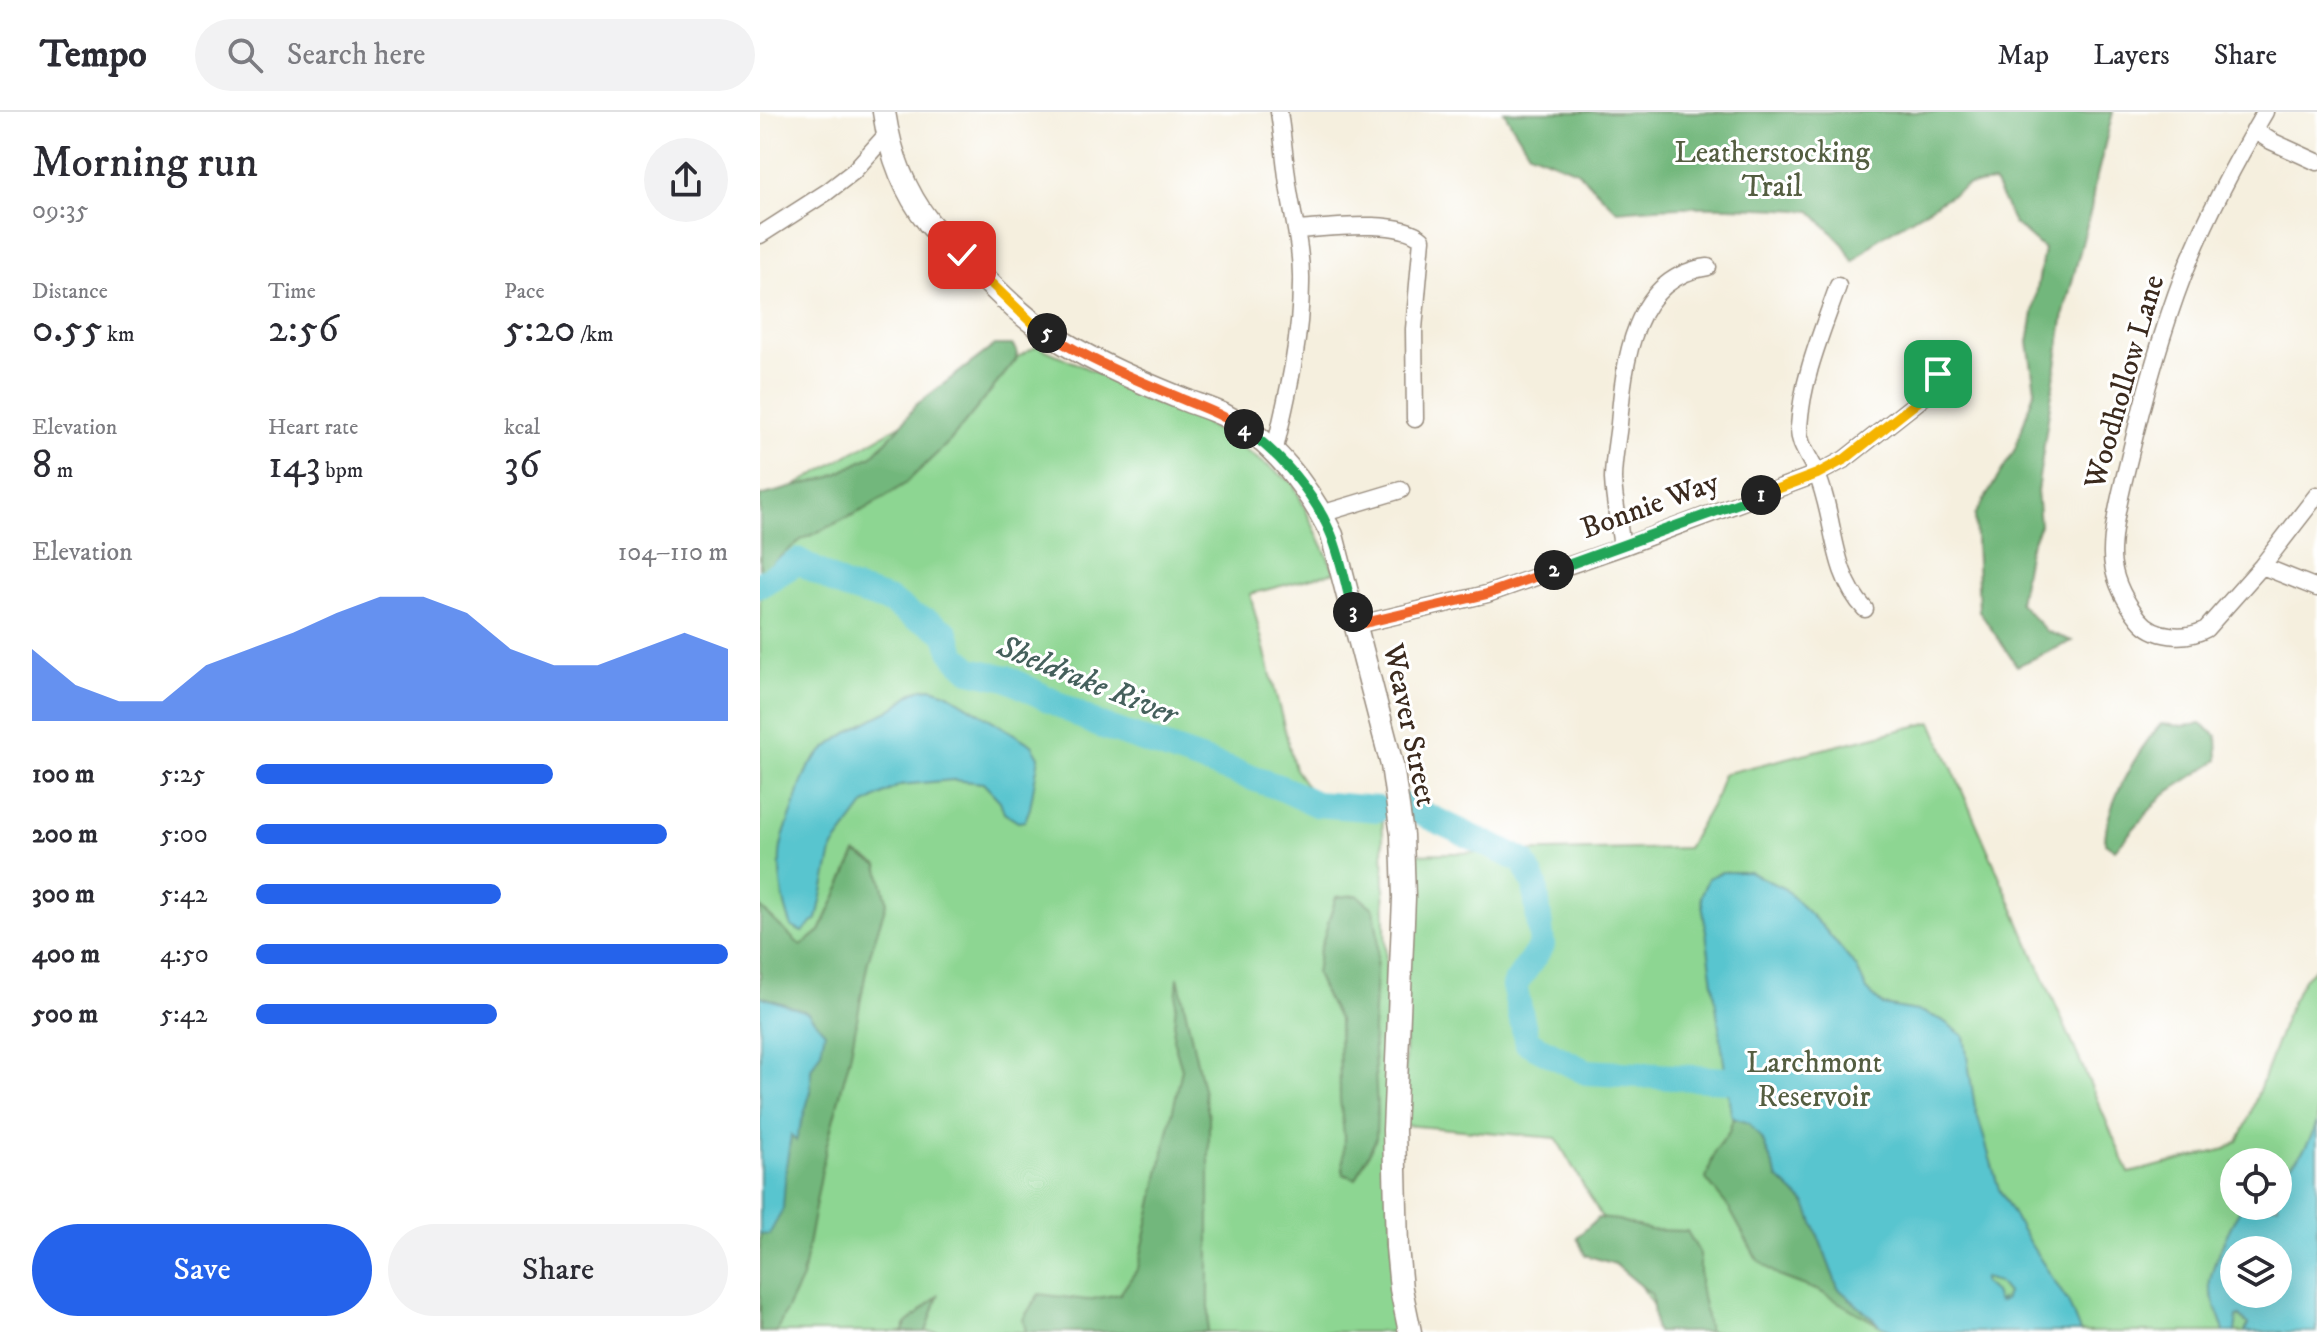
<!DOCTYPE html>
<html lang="en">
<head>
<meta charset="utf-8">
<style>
	body { margin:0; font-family:"IM FELL DW Pica",serif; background:#f2f2f3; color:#2b2b33; height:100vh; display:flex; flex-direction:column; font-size:30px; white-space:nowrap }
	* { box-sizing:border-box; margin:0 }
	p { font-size:26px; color:#7c7c81 }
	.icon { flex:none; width:44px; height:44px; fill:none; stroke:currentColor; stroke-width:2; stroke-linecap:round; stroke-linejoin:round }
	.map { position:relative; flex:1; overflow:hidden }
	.sheet { display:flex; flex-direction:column; background:#fff; width:760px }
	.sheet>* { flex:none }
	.controls { position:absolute; left:1460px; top:1036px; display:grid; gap:16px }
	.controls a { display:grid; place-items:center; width:72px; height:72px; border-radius:50%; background:#fff; box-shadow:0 8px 32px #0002; font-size:40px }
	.pin { position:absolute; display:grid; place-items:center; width:68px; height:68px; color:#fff; margin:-34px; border-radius:16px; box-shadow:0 4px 12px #0006 }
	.km { position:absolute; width:40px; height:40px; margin:-20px; border-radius:50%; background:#222; color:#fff; font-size:22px; line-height:40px; text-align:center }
	.round { display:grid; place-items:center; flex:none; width:84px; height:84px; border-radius:42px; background:#f2f2f3 }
	.summary { display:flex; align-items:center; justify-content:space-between; height:136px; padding:0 32px }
	h1 { font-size:44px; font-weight:600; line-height:60px }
	.metrics { display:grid; grid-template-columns:repeat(3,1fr); gap:12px; height:136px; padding:8px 32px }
	.metrics div { display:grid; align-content:center }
	.metrics b { font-size:40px; font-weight:600 }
	.metrics small { font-size:22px; font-weight:400 }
	.metrics p { font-size:22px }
	.chart { height:224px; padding:16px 32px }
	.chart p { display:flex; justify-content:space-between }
	.chart svg { width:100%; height:144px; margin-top:8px; fill:#2563eb; opacity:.7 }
	.button { display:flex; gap:16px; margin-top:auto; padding:16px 32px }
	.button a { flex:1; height:92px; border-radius:48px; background:#2563eb; color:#fff; font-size:32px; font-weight:600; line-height:92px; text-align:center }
	.button a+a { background:#f2f2f3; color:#2b2b33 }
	ul { padding:0 32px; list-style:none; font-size:26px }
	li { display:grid; grid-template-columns:128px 96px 1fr; align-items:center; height:60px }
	li i { height:20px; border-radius:10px; background:#2563eb }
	header { display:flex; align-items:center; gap:48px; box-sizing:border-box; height:112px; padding:0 40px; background:#fff; border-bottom:2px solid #e1e1e2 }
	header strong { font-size:38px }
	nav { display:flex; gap:44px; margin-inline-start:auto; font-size:28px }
	.search { width:560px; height:72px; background:#f2f2f3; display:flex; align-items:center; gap:20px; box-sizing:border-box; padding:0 28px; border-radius:44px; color:#7c7c81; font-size:30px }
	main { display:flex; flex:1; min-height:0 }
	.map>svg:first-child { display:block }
	.green { fill:#8dd692; stroke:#648058; stroke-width:2; fill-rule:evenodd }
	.forest { fill:#72b77c; stroke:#56704d; stroke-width:2 }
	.water { fill:#58c5cf; stroke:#4a7876; stroke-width:2; fill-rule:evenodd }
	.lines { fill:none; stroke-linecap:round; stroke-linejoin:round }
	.river { stroke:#58c5cf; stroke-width:26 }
	.street-casing { stroke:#988c7e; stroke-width:19 }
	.secondary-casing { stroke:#988c7e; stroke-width:25 }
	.street { stroke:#fff; stroke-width:16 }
	.secondary { stroke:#fff; stroke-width:22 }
	.split-1-casing { stroke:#fff; stroke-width:16 }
	.split-2-casing { stroke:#fff; stroke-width:16 }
	.split-3-casing { stroke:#fff; stroke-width:16 }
	.split-4-casing { stroke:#fff; stroke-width:16 }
	.split-5-casing { stroke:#fff; stroke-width:16 }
	.split-6-casing { stroke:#fff; stroke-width:16 }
	.split-1 { stroke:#f5b400; stroke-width:10 }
	.split-2 { stroke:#22a559; stroke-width:10 }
	.split-3 { stroke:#f0652b; stroke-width:10 }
	.split-4 { stroke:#22a559; stroke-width:10 }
	.split-5 { stroke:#f0652b; stroke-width:10 }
	.split-6 { stroke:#f5b400; stroke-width:10 }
	.labels { text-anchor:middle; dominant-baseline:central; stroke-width:6; stroke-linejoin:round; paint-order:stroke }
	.park-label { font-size:30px; fill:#545e41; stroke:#fff }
	.street-label { font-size:30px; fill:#3b2a1e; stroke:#fff }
	.water-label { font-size:32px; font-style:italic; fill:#45605c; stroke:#fff }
</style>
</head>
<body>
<header>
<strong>Tempo</strong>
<div class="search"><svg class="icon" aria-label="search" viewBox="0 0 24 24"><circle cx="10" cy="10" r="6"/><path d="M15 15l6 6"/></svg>Search here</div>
<nav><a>Map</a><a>Layers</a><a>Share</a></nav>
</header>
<main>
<section class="sheet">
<div class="summary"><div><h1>Morning run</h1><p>09:35</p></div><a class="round"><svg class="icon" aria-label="share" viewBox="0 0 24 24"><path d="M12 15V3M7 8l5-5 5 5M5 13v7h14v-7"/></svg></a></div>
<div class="metrics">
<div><p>Distance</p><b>0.55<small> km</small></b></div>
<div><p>Time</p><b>2:56</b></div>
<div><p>Pace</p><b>5:20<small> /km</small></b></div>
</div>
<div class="metrics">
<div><p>Elevation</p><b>8<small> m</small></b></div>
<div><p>Heart rate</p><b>143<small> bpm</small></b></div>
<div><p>kcal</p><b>36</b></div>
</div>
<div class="chart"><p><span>Elevation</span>104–110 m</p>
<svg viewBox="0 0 160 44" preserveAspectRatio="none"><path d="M0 44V22L10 33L20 38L30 38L40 27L50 22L60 17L70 11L80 6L90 6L100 11L110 22L120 27L130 27L140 22L150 17L160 22V44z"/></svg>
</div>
<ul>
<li><b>100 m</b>5:25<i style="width:63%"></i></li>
<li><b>200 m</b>5:00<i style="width:87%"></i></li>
<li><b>300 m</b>5:42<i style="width:52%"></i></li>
<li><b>400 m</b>4:50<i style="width:100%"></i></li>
<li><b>500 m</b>5:42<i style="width:51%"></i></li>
</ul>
<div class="button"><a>Save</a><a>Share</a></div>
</section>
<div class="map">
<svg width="1557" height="1220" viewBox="0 0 1557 1220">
	<rect width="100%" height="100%" fill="#fff"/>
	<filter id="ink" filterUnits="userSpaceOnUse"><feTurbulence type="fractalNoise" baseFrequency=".0125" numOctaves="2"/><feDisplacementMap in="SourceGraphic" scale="16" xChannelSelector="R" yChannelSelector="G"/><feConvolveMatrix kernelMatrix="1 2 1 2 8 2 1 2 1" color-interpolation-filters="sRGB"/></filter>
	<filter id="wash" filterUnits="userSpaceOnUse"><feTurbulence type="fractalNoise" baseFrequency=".006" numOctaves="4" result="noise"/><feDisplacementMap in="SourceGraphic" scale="32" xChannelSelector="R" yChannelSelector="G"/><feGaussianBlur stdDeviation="1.8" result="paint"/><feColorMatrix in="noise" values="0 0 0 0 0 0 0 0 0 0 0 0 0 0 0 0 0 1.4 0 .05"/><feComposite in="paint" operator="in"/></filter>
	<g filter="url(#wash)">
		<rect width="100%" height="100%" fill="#f5efde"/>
		<!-- green -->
		<path class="green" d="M277,234L436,305L533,371L575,460L490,482L535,657L553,683L622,686L634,1197L639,1220H0V394Z
			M1172,610L1369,1061L1466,1037L1478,1029L1487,1011L1531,891L1544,867L1557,855V1220H908L796,1026L644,1013L648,742L927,736L957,683L963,662ZM1474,1050H1518V1094H1474ZM1474,1138H1518V1182H1474Z"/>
		<!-- forest -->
		<path class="forest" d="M744,0H1353L1334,76L1331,97L1304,201L1277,379L1280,413L1269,437L1259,490L1286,519L1312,529L1257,554L1219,499L1215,403L1255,337L1275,277L1268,230L1284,137L1254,111L1234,70L1208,73L1118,127L1093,150L1084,133L1051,99C985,94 922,92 857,99L817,59L769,40Z
			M235,233H252L257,239L256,248L190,329L145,372L103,398L41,428L0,461V384L71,365L112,344L139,316L156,293Z
			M1401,612L1422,614L1441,612L1457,624L1458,648L1402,684L1355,738L1345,731C1345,694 1376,640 1401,612Z
			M96,741L118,753L127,789L108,849L90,945L66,1036L42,1166L16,1220H0V1122H9L32,1021L51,980V957L61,939L47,900L0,884V795L41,834L60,819Z
			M597,783L614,797L618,824L613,918L617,997L616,1027L596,1067L583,1062L584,1022L580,988L579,908L566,885L556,862L559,841L576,785Z
			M418,865L449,1004V1205L447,1220H266L263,1207L279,1182L327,1188L360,1182L378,1156L422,957L413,927Z
			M973,1006L989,1011L1003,1029L1018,1066L1046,1092L1078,1176L1122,1215L1059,1179L1019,1164L997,1147L969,1096L946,1067L955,1039L969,1020Z
			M838,1106L858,1108L890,1118L927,1119L940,1142V1174L949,1220H897L895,1215L892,1183L855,1152L825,1143L817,1125Z
			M178,1184L166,1220H142L146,1212Z"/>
		<!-- water -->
		<path class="water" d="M171,576L187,581L272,633L279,645L270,696L265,709L258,710L244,701L240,689L223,671L193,668L140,673L105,692L73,735L57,807L42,820L32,815C23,792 16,754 22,730C25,716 32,702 36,689C40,676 44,660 53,649C73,626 103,612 130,598C148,588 149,577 171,576Z
			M961,760H990L1025,777L1063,815L1097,856L1107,878L1123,893L1163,900L1182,908L1204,924L1215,995L1239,1077L1266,1125L1308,1190L1320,1220H1135L1122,1215L1078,1176L1046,1092L1018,1066L1003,1029L989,1011L973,1006L971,1002L941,784L948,766ZM1223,1166L1238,1170L1247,1181L1244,1188L1241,1190V1187L1238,1190L1233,1179L1223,1170Z
			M0,884L47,900L65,920L61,939L51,957V979L36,1029L31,1023L26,1055L23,1097L9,1123L0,1122Z
			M1557,1010V1220H1485L1488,1213L1480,1204L1477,1205L1475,1220H1464C1461,1206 1453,1192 1450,1177C1446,1162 1473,1109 1482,1094H1518V1061C1538,1051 1550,1031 1557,1010ZM1518,1138V1182H1474V1138Z"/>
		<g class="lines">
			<!-- river -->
			<path class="river" d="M0,473L39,449L83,474L130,489L154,505L167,509L186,521L194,543L210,558L247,566L337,612L524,677L556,692L618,697
				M646,694L763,749L775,773L782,833L754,874L767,930L826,960L968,968"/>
		</g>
	</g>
	<g filter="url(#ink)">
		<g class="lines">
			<defs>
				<path id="street" d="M1505,0C1474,52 1445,108 1423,164C1400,224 1383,288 1368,351C1362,375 1348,430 1353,453C1356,472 1367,492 1379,507C1394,526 1426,528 1446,517L1502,454L1557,383
					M1494,18L1511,29L1557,50
					M538,118C568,116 639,106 662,127L654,217L655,307
					M0,123L67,80L93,60L127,22
					M1078,174C1062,220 1042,266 1039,315C1038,333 1050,345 1056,360C1076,405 1070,460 1105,497
					M514,341C527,285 541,229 541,171C542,140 534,110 529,79C525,53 523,26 519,0
					M561,402L641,378
					M862,435C859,413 854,389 853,367C853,349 857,330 859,312C864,250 873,165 948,155
					M1502,454L1557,476
					M596,513L727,482L862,435L1057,362L1085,347L1165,284L1178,262L1179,252"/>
				<path id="secondary" d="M124,0C130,40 143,78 169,111C179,123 192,133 203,145C233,175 262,207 299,228C338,252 383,271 425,288C438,293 452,297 464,303C512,327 549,376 572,423L632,653L642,723L644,786L634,1018L637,1135L641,1177L650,1220"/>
			</defs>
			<!-- street casing -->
			<use href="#street" class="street-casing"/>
			<!-- secondary casing -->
			<use href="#secondary" class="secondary-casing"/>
			<!-- street -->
			<use href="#street" class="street"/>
			<!-- secondary -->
			<use href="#secondary" class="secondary"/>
		</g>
	</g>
	<g class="lines" filter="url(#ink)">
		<defs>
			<path id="split-1" d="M1001,383L1057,362L1085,347L1165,284L1178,262"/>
			<path id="split-2" d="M794,458L1001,383"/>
			<path id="split-3" d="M593,500L596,513L727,482L794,458"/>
			<path id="split-4" d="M484,317C520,341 554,381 571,422C581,446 586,474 593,500"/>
			<path id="split-5" d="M287,221C328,248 377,268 422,287C444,296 464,303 484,317"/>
			<path id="split-6" d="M202,143L271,210L287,221"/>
		</defs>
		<!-- split-1 casing -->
		<use href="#split-1" class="split-1-casing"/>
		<!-- split-2 casing -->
		<use href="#split-2" class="split-2-casing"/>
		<!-- split-3 casing -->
		<use href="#split-3" class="split-3-casing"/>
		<!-- split-4 casing -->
		<use href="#split-4" class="split-4-casing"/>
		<!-- split-5 casing -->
		<use href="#split-5" class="split-5-casing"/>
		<!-- split-6 casing -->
		<use href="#split-6" class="split-6-casing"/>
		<!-- split-1 -->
		<use href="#split-1" class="split-1"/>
		<!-- split-2 -->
		<use href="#split-2" class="split-2"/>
		<!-- split-3 -->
		<use href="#split-3" class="split-3"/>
		<!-- split-4 -->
		<use href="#split-4" class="split-4"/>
		<!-- split-5 -->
		<use href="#split-5" class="split-5"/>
		<!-- split-6 -->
		<use href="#split-6" class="split-6"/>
	</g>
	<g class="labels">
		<!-- park labels -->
		<g class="park-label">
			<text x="1012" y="41">Leatherstocking<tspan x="1012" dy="34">Trail</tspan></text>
			<text x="1054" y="951">Larchmont<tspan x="1054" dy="34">Reservoir</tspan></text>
		</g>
		<!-- street labels -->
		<g class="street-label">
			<text transform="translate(1365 270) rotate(-74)">Woodhollow Lane</text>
			<text transform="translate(890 394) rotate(-20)">Bonnie Way</text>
			<text transform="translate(649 613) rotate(78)">Weaver Street</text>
		</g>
		<!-- water labels -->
		<g class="water-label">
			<text transform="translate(327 569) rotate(22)">Sheldrake River</text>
		</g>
	</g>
</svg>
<div class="controls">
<a><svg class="icon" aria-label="locate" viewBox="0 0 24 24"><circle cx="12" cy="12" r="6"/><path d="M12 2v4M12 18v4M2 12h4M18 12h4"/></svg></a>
<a><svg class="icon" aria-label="layers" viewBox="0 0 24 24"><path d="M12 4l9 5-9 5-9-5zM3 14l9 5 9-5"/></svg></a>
</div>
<div class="pin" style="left:1178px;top:262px;background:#1e9e55"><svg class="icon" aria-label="arrive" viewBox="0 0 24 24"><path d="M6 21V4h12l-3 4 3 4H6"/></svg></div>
<div class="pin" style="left:202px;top:143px;background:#d93025"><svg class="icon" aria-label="check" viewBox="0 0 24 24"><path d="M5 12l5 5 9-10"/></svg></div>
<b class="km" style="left:1001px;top:383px">1</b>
<b class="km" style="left:794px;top:458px">2</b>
<b class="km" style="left:593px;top:500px">3</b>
<b class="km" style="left:484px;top:317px">4</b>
<b class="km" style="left:287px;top:221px">5</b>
</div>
</main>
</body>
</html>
